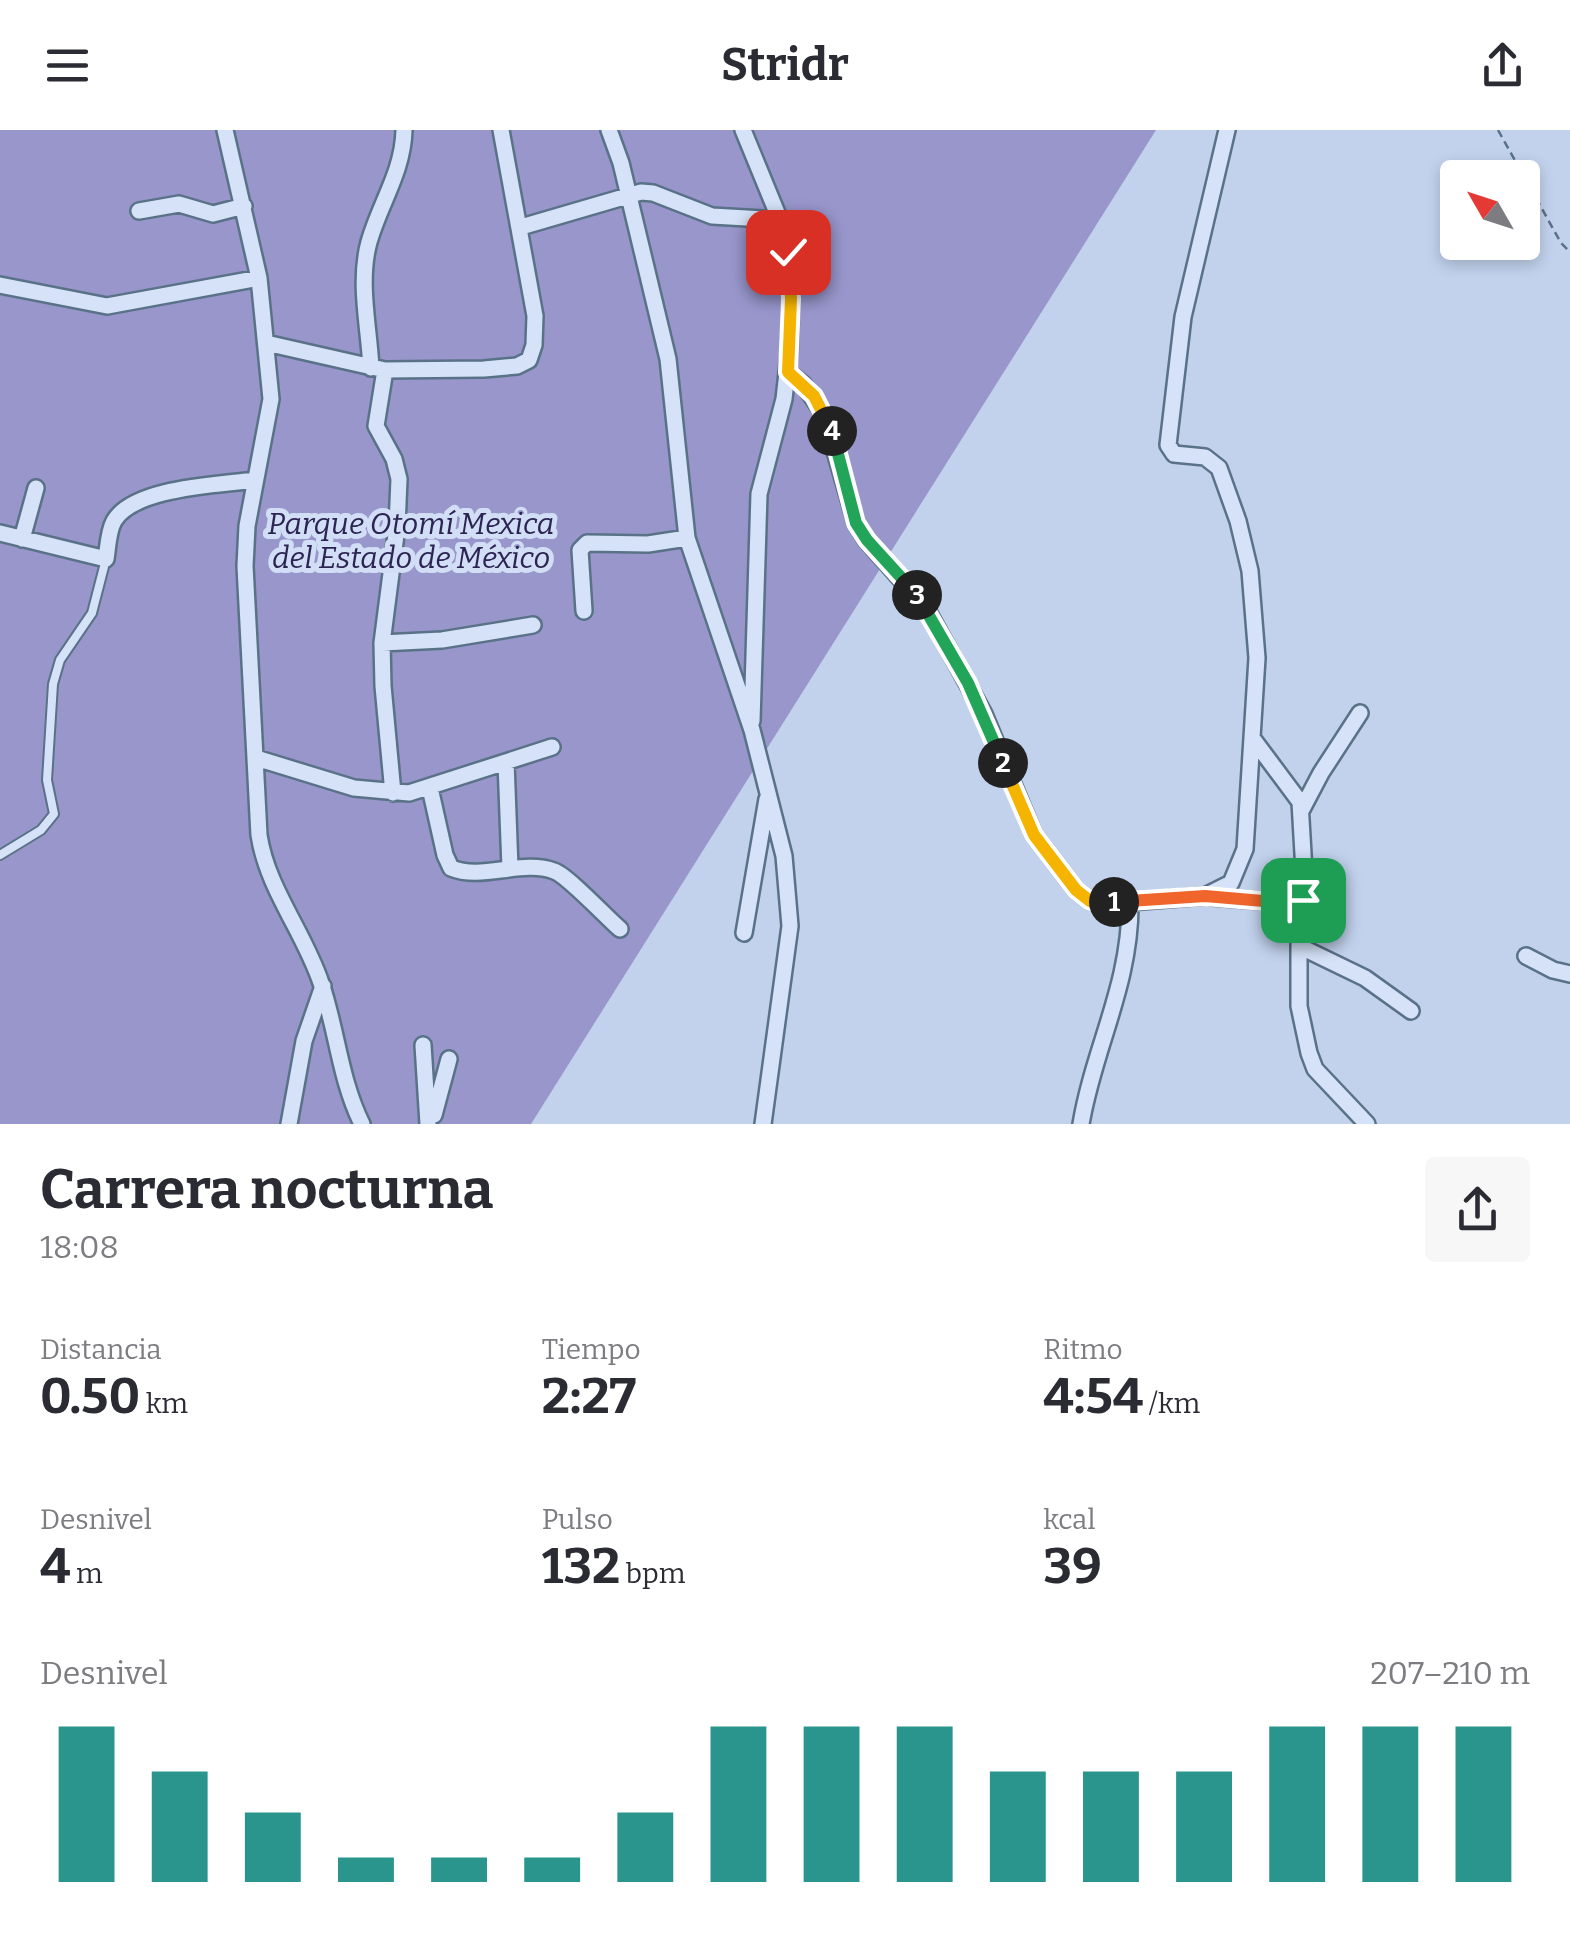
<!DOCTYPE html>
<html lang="es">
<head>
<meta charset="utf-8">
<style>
	body { margin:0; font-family:Bitter,serif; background:#f7f7f7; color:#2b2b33; height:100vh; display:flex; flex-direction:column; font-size:38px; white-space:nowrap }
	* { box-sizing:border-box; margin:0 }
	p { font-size:32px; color:#7c7c81 }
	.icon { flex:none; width:55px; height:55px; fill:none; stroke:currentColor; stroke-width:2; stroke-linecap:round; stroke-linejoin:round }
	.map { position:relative; height:994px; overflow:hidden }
	.sheet { display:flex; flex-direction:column; background:#fff; flex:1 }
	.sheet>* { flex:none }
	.needle { width:65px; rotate:309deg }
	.buttons { position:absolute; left:1440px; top:30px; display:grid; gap:20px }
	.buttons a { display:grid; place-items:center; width:100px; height:100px; border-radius:10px; background:#fff; box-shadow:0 5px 15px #0003; font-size:50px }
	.pin { position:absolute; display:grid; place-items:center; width:85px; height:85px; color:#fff; margin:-42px; border-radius:20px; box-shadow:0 5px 15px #0006 }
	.km { position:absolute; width:50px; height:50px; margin:-25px; border-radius:50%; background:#222; color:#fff; font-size:28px; line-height:50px; text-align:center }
	.round { display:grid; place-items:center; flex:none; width:105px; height:105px; border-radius:10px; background:#f7f7f7 }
	.overview { display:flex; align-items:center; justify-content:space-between; height:170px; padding:0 40px }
	h1 { font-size:55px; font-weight:700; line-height:75px }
	.figures { display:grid; grid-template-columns:repeat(3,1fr); gap:15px; height:170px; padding:10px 40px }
	.figures div { display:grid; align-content:center }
	.figures b { font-size:50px; font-weight:700 }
	.figures small { font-size:28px; font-weight:400 }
	.figures p { font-size:28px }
	.chart { height:280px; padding:20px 40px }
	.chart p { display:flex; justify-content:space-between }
	.chart svg { width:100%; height:180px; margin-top:10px; stroke:#2a958c; stroke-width:6 }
	header { display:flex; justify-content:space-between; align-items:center; height:130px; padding:0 40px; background:#fff; font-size:45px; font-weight:700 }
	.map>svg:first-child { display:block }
	.green { fill:#9896cb }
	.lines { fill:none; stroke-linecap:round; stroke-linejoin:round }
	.service-casing { stroke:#597287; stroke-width:12 }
	.minor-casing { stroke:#597287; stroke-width:20 }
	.path { stroke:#597287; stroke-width:2.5; stroke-dasharray:8 5; stroke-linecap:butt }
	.service { stroke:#d5e2f8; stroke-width:8 }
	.minor { stroke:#d5e2f8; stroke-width:15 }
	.split-1-casing { stroke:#fff; stroke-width:20 }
	.split-2-casing { stroke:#fff; stroke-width:20 }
	.split-3-casing { stroke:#fff; stroke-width:20 }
	.split-4-casing { stroke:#fff; stroke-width:20 }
	.split-5-casing { stroke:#fff; stroke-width:20 }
	.split-1 { stroke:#f0652b; stroke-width:12 }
	.split-2 { stroke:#f5b400; stroke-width:12 }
	.split-3 { stroke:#22a559; stroke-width:12 }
	.split-4 { stroke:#22a559; stroke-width:12 }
	.split-5 { stroke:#f5b400; stroke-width:12 }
	.labels { text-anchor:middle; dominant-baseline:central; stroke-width:10; stroke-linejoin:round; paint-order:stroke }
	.park-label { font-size:30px; font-style:italic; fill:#2c2453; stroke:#d1def5 }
</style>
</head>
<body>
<header><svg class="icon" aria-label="menu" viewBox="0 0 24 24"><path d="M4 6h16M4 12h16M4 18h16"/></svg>Stridr<svg class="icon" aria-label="share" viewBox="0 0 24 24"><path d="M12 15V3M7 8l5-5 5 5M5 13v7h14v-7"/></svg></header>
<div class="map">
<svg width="1570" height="994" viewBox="0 0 1570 994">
	<rect width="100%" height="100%" fill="#c2d2ed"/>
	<!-- green -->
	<path class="green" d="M0,0H1156L531,994H0Z"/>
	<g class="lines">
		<defs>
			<path id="service" d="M0,725L41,700L54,684L47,650L53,554L60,530L92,483L106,429"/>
			<path id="minor" d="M225,0L259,148L271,269L247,396L245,436L259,705C267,758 304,802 321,853C337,900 340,950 362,994
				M609,0L621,33L668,229L687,408L752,600L784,726L790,796L763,994
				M743,0L780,90L787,122L791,169L789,225L784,269L759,364L752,591
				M139,81L179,74L213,84L244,76
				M521,97L641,62L653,63L712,86L780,90
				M0,155L107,176L259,148
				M266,213L385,240L484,239L517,236L529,230L534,215L535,186L501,0
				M371,238C369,197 358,152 369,112C380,73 403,42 404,0
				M385,240L376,296L394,329L399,349L397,397L382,513L383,556L393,663
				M788,242L803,254L824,284L856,393L867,411L926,478L984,584L1034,705L1076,760L1090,771L1130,772L1205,766L1231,753L1245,719L1257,528L1250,441L1238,391L1219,338L1205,327L1174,324L1168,315L1183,187L1227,0
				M0,403L106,429C108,417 108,402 114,391C134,357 220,355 255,350
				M22,409L36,358
				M584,481L580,420L587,413L648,414L687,408
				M382,513L442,510L533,495
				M1253,609L1300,672L1304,741L1299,816V876L1309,923L1315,939L1367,994
				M256,628L354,658L409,663L552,617
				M506,632L510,738
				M430,658L445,725L451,738C482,751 522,729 554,741C567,745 607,788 620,799
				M1301,681L1321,643L1360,583
				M1212,767L1275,772L1303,771
				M744,803L767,669
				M1299,816L1365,848L1411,881
				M1526,826L1553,840L1570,844
				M423,915L428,994
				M434,985L449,929
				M289,994L304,911L323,856
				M1081,994C1094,917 1131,854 1130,772"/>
		</defs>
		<!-- service casing -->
		<use href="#service" class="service-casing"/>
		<!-- minor casing -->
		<use href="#minor" class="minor-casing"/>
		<!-- path -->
		<path class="path" d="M1498,0L1561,113L1570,122"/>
		<!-- service -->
		<use href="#service" class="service"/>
		<!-- minor -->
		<use href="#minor" class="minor"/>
	</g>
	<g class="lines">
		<defs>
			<path id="split-1" d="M1114,772L1205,766L1275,772L1303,770"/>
			<path id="split-2" d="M1003,633L1034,705L1076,760L1090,771L1114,772"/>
			<path id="split-3" d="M917,465L968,553L1003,633"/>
			<path id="split-4" d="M832,301L856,393L867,410L917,465"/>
			<path id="split-5" d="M788,122L791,169L788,242L814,266L832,301"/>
		</defs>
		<!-- split-1 casing -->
		<use href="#split-1" class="split-1-casing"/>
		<!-- split-2 casing -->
		<use href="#split-2" class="split-2-casing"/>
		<!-- split-3 casing -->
		<use href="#split-3" class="split-3-casing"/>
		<!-- split-4 casing -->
		<use href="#split-4" class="split-4-casing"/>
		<!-- split-5 casing -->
		<use href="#split-5" class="split-5-casing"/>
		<!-- split-1 -->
		<use href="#split-1" class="split-1"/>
		<!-- split-2 -->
		<use href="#split-2" class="split-2"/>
		<!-- split-3 -->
		<use href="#split-3" class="split-3"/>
		<!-- split-4 -->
		<use href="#split-4" class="split-4"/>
		<!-- split-5 -->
		<use href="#split-5" class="split-5"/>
	</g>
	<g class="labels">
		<!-- park labels -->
		<g class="park-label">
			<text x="411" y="394">Parque Otomí Mexica<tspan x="411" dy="34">del Estado de México</tspan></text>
		</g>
	</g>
</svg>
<div class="buttons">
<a><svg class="needle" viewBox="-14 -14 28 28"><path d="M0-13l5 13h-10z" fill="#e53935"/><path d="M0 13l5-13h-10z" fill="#7c7c81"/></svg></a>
</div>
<div class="pin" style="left:1303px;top:770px;background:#1e9e55"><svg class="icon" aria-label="arrive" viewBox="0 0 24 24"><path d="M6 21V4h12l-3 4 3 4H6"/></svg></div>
<div class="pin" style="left:788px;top:122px;background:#d93025"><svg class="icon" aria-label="check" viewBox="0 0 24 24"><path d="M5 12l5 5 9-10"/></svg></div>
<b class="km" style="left:1114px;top:772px">1</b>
<b class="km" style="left:1003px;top:633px">2</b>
<b class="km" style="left:917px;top:465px">3</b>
<b class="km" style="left:832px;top:301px">4</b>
</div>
<section class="sheet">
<div class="overview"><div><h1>Carrera nocturna</h1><p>18:08</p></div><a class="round"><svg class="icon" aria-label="share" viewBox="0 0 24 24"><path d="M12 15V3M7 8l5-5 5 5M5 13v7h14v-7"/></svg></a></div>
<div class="figures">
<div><p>Distancia</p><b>0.50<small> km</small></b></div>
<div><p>Tiempo</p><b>2:27</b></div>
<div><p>Ritmo</p><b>4:54<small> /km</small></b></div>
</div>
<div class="figures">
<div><p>Desnivel</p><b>4<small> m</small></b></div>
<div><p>Pulso</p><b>132<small> bpm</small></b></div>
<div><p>kcal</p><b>39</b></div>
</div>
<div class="chart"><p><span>Desnivel</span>207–210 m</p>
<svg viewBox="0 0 160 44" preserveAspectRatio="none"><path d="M5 44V6M15 44V17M25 44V27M35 44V38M45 44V38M55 44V38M65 44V27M75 44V6M85 44V6M95 44V6M105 44V17M115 44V17M125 44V17M135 44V6M145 44V6M155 44V6"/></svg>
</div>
</section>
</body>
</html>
